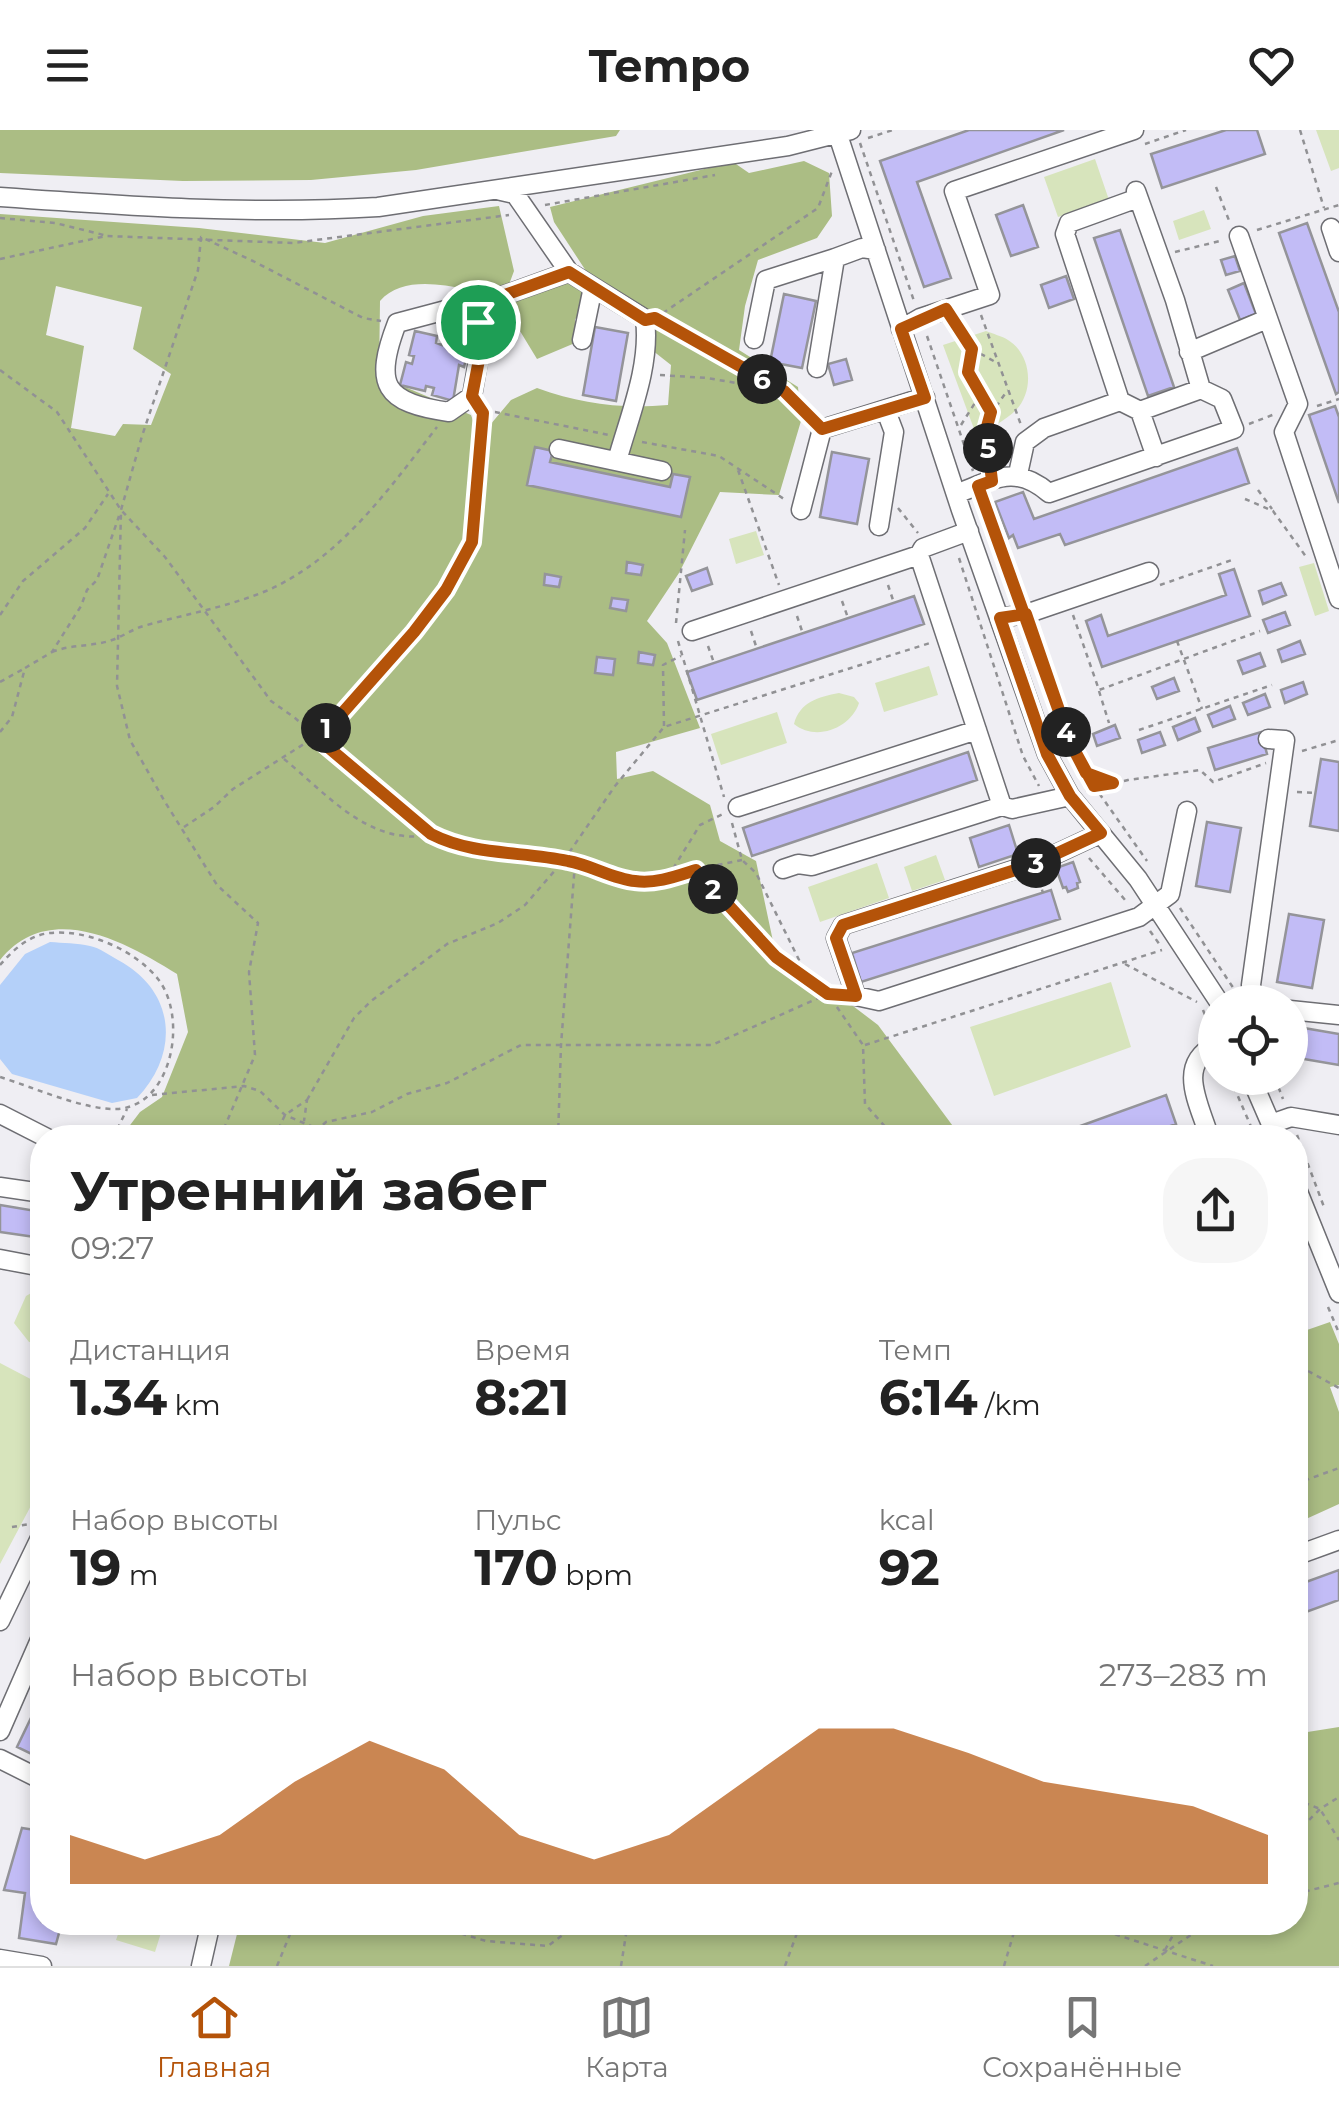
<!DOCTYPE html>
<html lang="ru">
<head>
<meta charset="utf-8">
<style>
	body { margin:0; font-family:Montserrat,sans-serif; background:#f6f6f6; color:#222; height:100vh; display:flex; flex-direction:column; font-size:38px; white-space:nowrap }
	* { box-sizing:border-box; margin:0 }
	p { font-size:32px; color:#767676 }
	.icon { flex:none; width:55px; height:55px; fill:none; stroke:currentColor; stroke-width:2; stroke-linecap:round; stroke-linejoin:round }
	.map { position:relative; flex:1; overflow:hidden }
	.drawer { position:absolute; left:30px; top:995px; width:1278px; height:810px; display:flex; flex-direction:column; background:#fff; border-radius:40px; box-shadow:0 5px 15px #0003 }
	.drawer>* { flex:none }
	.fabs { position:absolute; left:1198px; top:855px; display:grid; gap:20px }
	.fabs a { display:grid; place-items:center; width:110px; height:110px; border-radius:50%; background:#fff; box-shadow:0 5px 15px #0003; font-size:50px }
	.pin { position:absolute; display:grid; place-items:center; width:85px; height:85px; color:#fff; margin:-42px; border:5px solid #fff; border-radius:50%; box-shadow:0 2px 10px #0007 }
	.km { position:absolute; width:50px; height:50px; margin:-25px; border-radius:50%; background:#222; color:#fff; font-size:28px; line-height:50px; text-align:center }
	.round { display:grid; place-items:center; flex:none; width:105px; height:105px; border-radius:40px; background:#f6f6f6 }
	.summary { display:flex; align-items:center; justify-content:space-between; height:170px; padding:0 40px }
	h1 { font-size:55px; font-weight:700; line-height:75px }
	.metrics { display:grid; grid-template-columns:repeat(3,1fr); gap:15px; height:170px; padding:10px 40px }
	.metrics div { display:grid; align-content:center }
	.metrics b { font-size:50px; font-weight:700 }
	.metrics small { font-size:28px; font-weight:400 }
	.metrics p { font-size:28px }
	.chart { height:280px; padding:20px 40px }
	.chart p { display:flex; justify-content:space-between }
	.chart svg { width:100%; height:180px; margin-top:10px; fill:#b45309; opacity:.7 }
	header { display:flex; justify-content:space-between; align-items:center; height:130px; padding:0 40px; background:#fff; font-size:45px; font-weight:700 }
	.dock { display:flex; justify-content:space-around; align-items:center; height:140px; border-top:2px solid #e0e0e0; background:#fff; font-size:28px; color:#767676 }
	.dock a { display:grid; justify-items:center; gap:5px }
	.dock .selected { color:#b45309 }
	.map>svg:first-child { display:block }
	.green { fill:#d7e4bc }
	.forest { fill:#abbd84; fill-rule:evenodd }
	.water { fill:#b4d0f9 }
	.building { fill:#c2bcf6; stroke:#949499; stroke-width:2.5 }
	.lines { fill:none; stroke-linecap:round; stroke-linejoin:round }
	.minor-casing { stroke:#6e6e73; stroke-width:21 }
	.path { stroke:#919194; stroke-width:2.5; stroke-dasharray:5 5; stroke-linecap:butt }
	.minor { stroke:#fff; stroke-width:18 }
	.route-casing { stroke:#fff; stroke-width:20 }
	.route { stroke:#b45309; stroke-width:12 }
</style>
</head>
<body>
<header><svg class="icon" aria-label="menu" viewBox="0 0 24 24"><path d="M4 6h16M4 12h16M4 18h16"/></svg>Tempo<svg class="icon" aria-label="heart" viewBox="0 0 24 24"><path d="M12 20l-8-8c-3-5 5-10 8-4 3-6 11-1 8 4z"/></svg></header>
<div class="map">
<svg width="1339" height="1836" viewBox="0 0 1339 1836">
	<rect width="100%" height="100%" fill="#efeef3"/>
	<!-- green -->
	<path class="green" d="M1316,0H1339V38L1331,41Z
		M1095,29L1109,70L1058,87L1044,47Z
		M1204,80L1211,99L1179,110L1173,91Z
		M986,201C993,204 1002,206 1008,210C1031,224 1035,260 1016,280C1006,290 989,299 977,307L943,215Z
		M756,401L764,425L736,434L729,409Z
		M1314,433L1329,481L1315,486L1299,437Z
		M929,536L938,565L884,582L875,553Z
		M839,563L854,567L859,573C851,598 816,612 794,594C800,572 818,567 839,563Z
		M777,582L787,613L721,635L711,604Z
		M936,725L945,750L912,761L904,737Z
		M877,733L889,768L820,792L808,757Z
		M1111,852L1131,917L994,966L970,897Z
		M42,1157V1213L29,1212L14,1193L26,1166Z
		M0,1233L42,1255V1355L0,1434Z
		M122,1793H164L155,1822L116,1810Z"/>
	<!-- forest -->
	<path class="forest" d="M0,0H620L616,6L416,40L311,50L183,51L0,43Z
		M804,31L829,43L832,86L817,108L758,130L745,176L739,220L798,257L801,291L779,365L720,362L679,443L647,491L667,513L700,598L616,622L617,649L653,641L710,675L720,711L756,731L774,816L878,895L961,1007H121L140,982L162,967L188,902L177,844C126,812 49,769 0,830V84L199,98L325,113L423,86L499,76L514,141L504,168C468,161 408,139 380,171L379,246L471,285L479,308L511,270L537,258C582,274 620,279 668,275L671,235L643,213L646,189L615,164L575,189V213L537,229L503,173L586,141L554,92L550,77L733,32L749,43ZM56,156L142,177L133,219L171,244L151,295L123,294L115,306L71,298L84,216L46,205Z
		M1330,1192L1339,1214V1255L1330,1257L1339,1282V1374L1295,1394V1248L1307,1200Z
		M1339,1597V1836H229L240,1792H1295V1604Z"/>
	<!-- water -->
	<path class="water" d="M50,812C63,813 77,813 90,816C100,818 109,825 118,830C176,861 180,923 137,968L112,973L12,944L0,929V855L25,824Z"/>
	<!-- building -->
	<path class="building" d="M969,0H1064L917,52L951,148L924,157L880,31Z
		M1226,0H1257L1265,24L1162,58L1151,24Z
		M1023,75L1038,117L1011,126L996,85Z
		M1307,93L1339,182V262L1336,264L1279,103Z
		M1120,100L1174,257L1148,266L1094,108Z
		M1235,126L1240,141L1226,145L1221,130Z
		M1066,146L1074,169L1049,178L1041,155Z
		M1244,153L1256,184L1240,190L1228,160Z
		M784,164L816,171L802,238L770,232Z
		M595,197L628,203L616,271L583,265Z
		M415,201L437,206L436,213L442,215L443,210L469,216L464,237L459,235L453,271L432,265L434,258L426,256L425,261L400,255L406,232L412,234L414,226L409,225Z
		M846,229L852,250L834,255L828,234Z
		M1335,276L1339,287V373L1309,285Z
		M535,317L553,321L550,332L670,357L673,344L690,347L681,387L527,355Z
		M1237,318L1249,353L1065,415L1060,404L1018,418L1013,405L1009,408L995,372L1023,362L1034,389Z
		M832,322L869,329L857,394L820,387Z
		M627,432L643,435L641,445L626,443Z
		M707,438L712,454L692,461L686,446Z
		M1234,439L1250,486L1102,537L1086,491L1101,485L1108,506L1226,465L1219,444Z
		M545,444L561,447L559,457L544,455Z
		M1281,453L1286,465L1263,474L1259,461Z
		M914,466L924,494L697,570L687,542Z
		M612,468L628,470L626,481L610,478Z
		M1285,482L1290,495L1268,503L1263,490Z
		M1300,511L1305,524L1282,532L1278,520Z
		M639,522L655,525L653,535L638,533Z
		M1260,523L1265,536L1243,544L1238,531Z
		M597,527L615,529L613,545L595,543Z
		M1174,548L1179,561L1157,569L1152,557Z
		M1303,552L1307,564L1285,573L1281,560Z
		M1265,564L1270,577L1248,585L1243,573Z
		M1230,576L1235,589L1213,597L1208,585Z
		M1195,588L1200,601L1178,610L1173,597Z
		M1115,595L1120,608L1097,616L1093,604Z
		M1160,602L1165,615L1142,623L1138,610Z
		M1261,602L1267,624L1215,640L1208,618Z
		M968,622L977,650L752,726L743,698Z
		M1321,629L1339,632V701L1310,696Z
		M1207,692L1241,698L1230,762L1196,756Z
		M1009,695L1018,724L979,737L970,708Z
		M1073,732L1080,752L1077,753L1078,758L1068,762L1066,757L1063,758L1056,738Z
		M1051,760L1060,789L861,852L852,823Z
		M1289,784L1324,790L1312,858L1277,852Z
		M1304,898L1339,904V935L1298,928Z
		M1166,965L1176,994L1138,1008H1047Z
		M0,1075L42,1082V1108L0,1102Z
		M1339,1440V1470L1295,1486V1456Z
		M42,1565V1629L17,1617Z
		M22,1698L42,1701V1792H62L56,1814L19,1808L25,1763L4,1760Z"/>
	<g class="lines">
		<defs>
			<path id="minor" d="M838,5L961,380L1047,624L1070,666L1138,749L1219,872
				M501,61L515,64L569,142L645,189C651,236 629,287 617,331
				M0,67C126,76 252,85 378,77L788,16L851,0
				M1331,98L1339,122
				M1239,106L1298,274L1284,302L1339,469
				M478,192L481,214L472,266L449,282C384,273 373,255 397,193L446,180L478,192L488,171L569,142
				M901,199L920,188L990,165L954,61L1134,0
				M754,209L766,150L835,128
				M582,210L593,157
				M1189,222L1267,189
				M817,238L835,128L862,118L876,120
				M1120,271L1140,281L1156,327
				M1140,281L1201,259
				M559,319L662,341
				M1018,344L1025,312L1044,298L1120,271L1065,104L1069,93L1138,68
				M956,364C995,349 1015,334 1049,363L1234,299L1222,269L1201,259L1175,170L1136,61
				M801,380L822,299L925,267
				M879,396L894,302L886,281
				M969,401L923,418L919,425L1002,676
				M999,488L1026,484L1149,442
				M692,501L919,425
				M738,677L977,600
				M1101,703L1041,731L843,795L836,808L856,866L879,871L1139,787L1170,764L1187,681
				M783,739L798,734L812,736L1002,676L1012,679L1070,666
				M1254,872L1251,855L1285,610L1268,609
				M1290,880L1339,885
				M1251,948L1277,1008
				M0,984L47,1008
				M1271,994L1291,987L1339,995
				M1209,1006C1199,973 1176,935 1215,915
				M1295,1054L1339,1163
				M0,1057L42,1063
				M0,1129L42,1137
				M1295,1426L1339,1410
				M0,1491L42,1404
				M0,1601L42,1505
				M0,1629L42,1650
				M0,1829L42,1836
				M201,1836L211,1792"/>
		</defs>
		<!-- minor casing -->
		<use href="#minor" class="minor-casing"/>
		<!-- path -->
		<path class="path" d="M1300,0L1324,78
			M868,8L893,0
			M860,13L914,171
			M1145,14L1186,0
			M1216,57L1230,93
			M545,75L715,45
			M0,88L55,93L104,105
			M1257,100L1339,75
			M1175,122L1220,111
			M0,129L106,106L293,113L509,85
			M663,183L818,78L832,41
			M981,185L1021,295
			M661,191L780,259
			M955,194L972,219L999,234
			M927,206L973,341
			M972,220L968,242L990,281
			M0,240L57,282L121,380L165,427L271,571L295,588L431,704L448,713L575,732L635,751L667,749L696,740L776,827L828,864L863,915L865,974L895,1008
			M660,245L707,248L784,261L810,288
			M1317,276L1339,269
			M485,283L495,282L609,305
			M1249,294L1275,284
			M961,295L978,268
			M642,312L719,326L784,369
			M991,335C986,298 985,290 1008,260
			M738,340L779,455
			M1258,360L1272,379
			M1245,369L1273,381L1307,428
			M984,372L1020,467
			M898,378L918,403
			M959,428L1023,626L1039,656
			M888,455L894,473
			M1160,455L1232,430
			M842,471L848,488
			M0,485L23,451L85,398L108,364
			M1073,485L1099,560L1260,501
			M797,486L803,504
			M676,493L685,400
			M1031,498L1070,612L1094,656L1147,731
			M751,501L757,519
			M678,511L724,667
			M1177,511L1202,579
			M708,516L714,533
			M52,522C72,514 92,517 112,510C124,506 134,498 147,495C187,484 227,477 266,461C340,429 389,359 437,297
			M0,552L25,538
			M1099,561L1109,593
			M664,596L663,535L681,526
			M1139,600L1272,555
			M0,602L12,587L25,538L52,522L81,476L87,460L97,450L119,386
			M1302,621L1339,610
			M284,629C327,664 369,716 430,705
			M1087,643L1111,652
			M1085,660L1128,650L1200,640L1213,652L1266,633
			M1297,662L1315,663
			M732,693L742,730L756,743L807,846
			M184,697L214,677L233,659L315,607L338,588L415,502L447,460L472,413L483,283L480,278
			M1089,728L1126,771
			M698,739L742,730
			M668,747L700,695L723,684
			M1039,750L1043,763
			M1180,778L1234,859
			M1150,801L1160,815
			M1125,834L1197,872
			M0,835C13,820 29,805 50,803C87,799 135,820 158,849C188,887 173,976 117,979C83,980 33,957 0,947
			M1203,880L1211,900
			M865,915L1162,820
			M1230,948L1256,1008
			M1275,948L1283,969
			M152,965L244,956L260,961L285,985L318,999L330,1008
			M307,970L354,888L371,871L447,814L498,793L525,775L564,730L615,656L664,597L930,513
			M63,1001L78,1008
			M1297,1005L1324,1077
			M113,1008L127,979
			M220,1008L255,925L249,842L258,793L217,755L165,672L130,610L117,556L121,380L142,306L198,140L201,107L253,131L363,188L381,191
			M274,1008L285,985L307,970L304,991
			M308,1008L326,992L372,982L407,964L447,953L521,915H712L828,864L838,865
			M558,1008L561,915L575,733
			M1328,1177L1339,1203
			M1308,1241L1339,1258
			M1295,1354L1339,1338
			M12,1397L30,1394
			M1295,1669L1320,1679L1339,1710
			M1295,1704L1320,1679L1339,1667
			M1295,1764L1339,1753
			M423,1792L486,1811L548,1816L580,1792
			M1077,1792L1213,1836
			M1165,1820L1180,1792
			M277,1836L295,1792
			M621,1836L628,1792
			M785,1836L801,1792
			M1004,1836L1017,1792
			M1145,1836L1210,1792"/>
		<!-- minor -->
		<use href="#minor" class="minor"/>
	</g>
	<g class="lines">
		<defs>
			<path id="route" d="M478,192L482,214L472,266L483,283L472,412L446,460L414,502L338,588L316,607L431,704C474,726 522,721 568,731C591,735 613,749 635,751C656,754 677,746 696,740L776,827L828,864L856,866L836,808L843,795L1034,734L1101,703L1070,666L1047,624L1000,488L1026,484L1070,612L1086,643L1113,653L1094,656L1070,612L978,356L992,351L986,300L991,282L968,242L972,219L946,179L901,199L925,268L822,299L784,261L655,188L645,190L569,142L488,171L478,192"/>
		</defs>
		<!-- route casing -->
		<use href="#route" class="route-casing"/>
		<!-- route -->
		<use href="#route" class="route"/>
	</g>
</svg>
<div class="fabs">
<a><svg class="icon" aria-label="locate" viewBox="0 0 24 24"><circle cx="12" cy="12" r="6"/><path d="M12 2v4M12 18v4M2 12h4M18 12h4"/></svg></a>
</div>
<div class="pin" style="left:478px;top:192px;background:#1e9e55"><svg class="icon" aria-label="arrive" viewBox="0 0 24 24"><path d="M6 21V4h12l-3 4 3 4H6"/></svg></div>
<b class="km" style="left:326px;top:598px">1</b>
<b class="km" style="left:713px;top:759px">2</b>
<b class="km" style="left:1036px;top:733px">3</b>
<b class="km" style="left:1066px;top:602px">4</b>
<b class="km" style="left:988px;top:318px">5</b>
<b class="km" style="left:762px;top:249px">6</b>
<section class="drawer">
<div class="summary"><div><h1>Утренний забег</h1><p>09:27</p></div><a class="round"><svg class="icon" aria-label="share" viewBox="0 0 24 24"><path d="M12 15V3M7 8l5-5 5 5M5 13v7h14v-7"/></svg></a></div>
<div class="metrics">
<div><p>Дистанция</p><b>1.34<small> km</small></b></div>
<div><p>Время</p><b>8:21</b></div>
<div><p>Темп</p><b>6:14<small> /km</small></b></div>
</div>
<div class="metrics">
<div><p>Набор высоты</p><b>19<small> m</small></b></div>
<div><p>Пульс</p><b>170<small> bpm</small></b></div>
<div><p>kcal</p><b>92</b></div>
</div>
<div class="chart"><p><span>Набор высоты</span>273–283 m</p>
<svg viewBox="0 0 160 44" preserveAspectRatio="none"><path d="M0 44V32L10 38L20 32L30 19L40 9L50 16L60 32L70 38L80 32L90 19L100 6L110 6L120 12L130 19L140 22L150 25L160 32V44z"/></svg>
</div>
</section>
</div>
<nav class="dock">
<a class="selected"><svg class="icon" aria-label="home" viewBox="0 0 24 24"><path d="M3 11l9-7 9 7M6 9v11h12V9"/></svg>Главная</a>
<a><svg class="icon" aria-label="map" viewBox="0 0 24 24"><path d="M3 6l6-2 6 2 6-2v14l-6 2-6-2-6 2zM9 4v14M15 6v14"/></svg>Карта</a>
<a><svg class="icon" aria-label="saved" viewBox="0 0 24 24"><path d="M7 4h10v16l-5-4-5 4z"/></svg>Сохранённые</a>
</nav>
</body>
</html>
